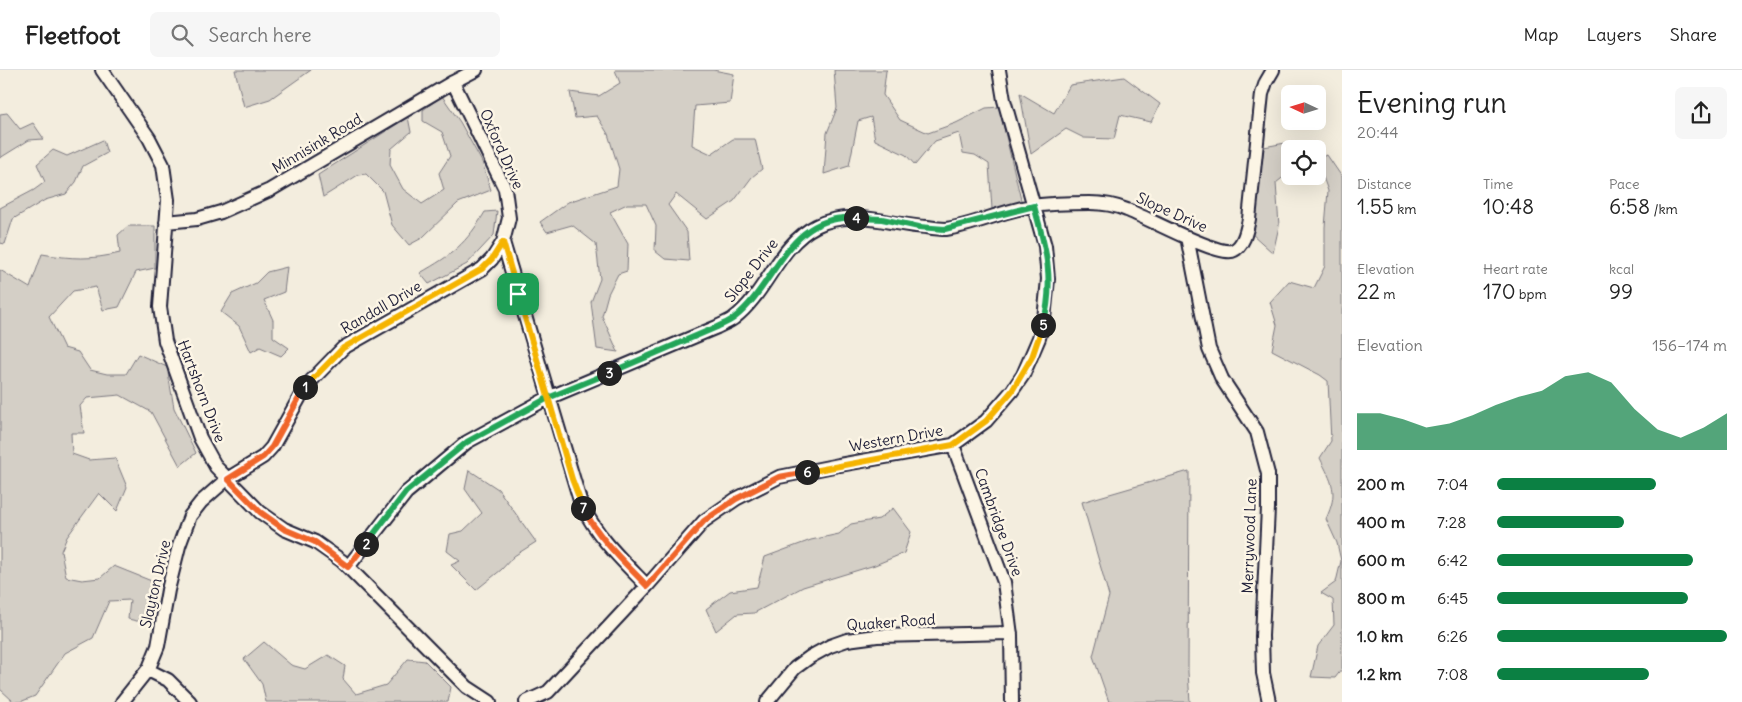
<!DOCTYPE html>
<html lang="en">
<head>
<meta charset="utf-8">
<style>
	body { margin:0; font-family:Delius,sans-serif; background:#f6f6f6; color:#222; height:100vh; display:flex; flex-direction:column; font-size:19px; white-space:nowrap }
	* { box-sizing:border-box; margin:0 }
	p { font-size:16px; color:#767676 }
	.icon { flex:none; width:28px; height:28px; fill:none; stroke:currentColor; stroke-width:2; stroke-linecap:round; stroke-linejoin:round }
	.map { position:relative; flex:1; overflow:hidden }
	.details { display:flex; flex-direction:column; background:#fff; width:400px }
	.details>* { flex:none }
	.needle { width:32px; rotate:274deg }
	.fabs { position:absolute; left:1281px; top:15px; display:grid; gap:10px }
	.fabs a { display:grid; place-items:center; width:45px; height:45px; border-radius:8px; background:#fff; box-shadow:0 5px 20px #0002; font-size:25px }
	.pin { position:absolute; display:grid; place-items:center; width:42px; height:42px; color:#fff; margin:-21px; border-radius:10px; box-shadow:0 2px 8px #0006 }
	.km { position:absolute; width:25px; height:25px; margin:-12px; border-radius:50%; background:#222; color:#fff; font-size:14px; line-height:25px; text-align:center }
	.round { display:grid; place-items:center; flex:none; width:52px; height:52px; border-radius:8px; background:#f6f6f6 }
	.overview { display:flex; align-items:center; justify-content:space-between; height:85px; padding:0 15px }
	h1 { font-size:28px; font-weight:600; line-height:38px }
	.figures { display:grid; grid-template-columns:repeat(3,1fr); gap:8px; height:85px; padding:5px 15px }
	.figures div { display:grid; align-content:center }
	.figures b { font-size:21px; font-weight:600 }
	.figures small { font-size:14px; font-weight:400 }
	.figures p { font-size:14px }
	.chart { height:140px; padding:10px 15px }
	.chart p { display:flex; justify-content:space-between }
	.chart svg { width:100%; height:90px; margin-top:5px; fill:#0b8043; opacity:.7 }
	ul { padding:0 15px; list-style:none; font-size:16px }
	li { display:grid; grid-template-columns:80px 60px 1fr; align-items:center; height:38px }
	li i { height:12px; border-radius:6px; background:#0b8043 }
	header { display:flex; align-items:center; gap:30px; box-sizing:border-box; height:70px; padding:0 25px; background:#fff; border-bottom:1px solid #e0e0e0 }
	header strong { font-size:24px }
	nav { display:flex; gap:28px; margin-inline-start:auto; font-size:18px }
	.search { width:350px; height:45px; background:#f6f6f6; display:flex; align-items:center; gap:12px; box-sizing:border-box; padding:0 18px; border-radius:8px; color:#767676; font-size:19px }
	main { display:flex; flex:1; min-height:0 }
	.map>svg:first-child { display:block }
	.green { fill:#d4cfc6; stroke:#7b7880 }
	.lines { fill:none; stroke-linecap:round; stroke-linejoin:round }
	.minor-casing { stroke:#22223b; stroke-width:16 }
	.minor { stroke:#fcf5e5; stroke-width:12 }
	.split-1-casing { stroke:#fff; stroke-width:10 }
	.split-2-casing { stroke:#fff; stroke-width:10 }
	.split-3-casing { stroke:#fff; stroke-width:10 }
	.split-4-casing { stroke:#fff; stroke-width:10 }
	.split-5-casing { stroke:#fff; stroke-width:10 }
	.split-6-casing { stroke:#fff; stroke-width:10 }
	.split-7-casing { stroke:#fff; stroke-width:10 }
	.split-8-casing { stroke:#fff; stroke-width:10 }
	.split-1 { stroke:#f5b400; stroke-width:6 }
	.split-2 { stroke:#f0652b; stroke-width:6 }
	.split-3 { stroke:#22a559; stroke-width:6 }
	.split-4 { stroke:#22a559; stroke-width:6 }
	.split-5 { stroke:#22a559; stroke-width:6 }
	.split-6 { stroke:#f5b400; stroke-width:6 }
	.split-7 { stroke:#f0652b; stroke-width:6 }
	.split-8 { stroke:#f5b400; stroke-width:6 }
	.labels { text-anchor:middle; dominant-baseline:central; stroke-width:5; stroke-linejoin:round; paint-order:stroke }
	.street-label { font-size:15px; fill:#22223b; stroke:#fcf5e5 }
</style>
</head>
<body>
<header>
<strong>Fleetfoot</strong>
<div class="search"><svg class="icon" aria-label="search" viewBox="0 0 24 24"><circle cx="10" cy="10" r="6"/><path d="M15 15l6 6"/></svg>Search here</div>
<nav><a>Map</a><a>Layers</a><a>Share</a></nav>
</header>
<main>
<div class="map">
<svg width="1342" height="632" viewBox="0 0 1342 632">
	<rect width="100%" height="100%" fill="#f3edde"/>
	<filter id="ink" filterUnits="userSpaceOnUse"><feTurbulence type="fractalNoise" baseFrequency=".02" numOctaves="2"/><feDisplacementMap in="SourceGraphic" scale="10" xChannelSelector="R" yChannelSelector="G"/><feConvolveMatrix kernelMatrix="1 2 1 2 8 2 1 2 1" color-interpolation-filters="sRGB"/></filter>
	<g filter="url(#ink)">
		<!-- green -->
		<path class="green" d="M235,0H311L270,29L244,37Z
			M615,0H713L734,4L730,33L695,36L692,75L711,84L733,69H755L762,99L752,107L734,131L707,149L676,124L668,135L687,162L689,191L665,189L655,181L656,156L646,134H627L610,142L628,174L627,201L618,204L608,224L602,246L618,282L597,279L591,232L600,209L596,174L572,155L547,162L540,152L568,132L617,116L619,99L608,64L597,46L575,48L570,22L599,26L620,13Z
			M834,0H887L886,1L883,25L900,50L928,63L956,53L986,38L999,37L1022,134L992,139L989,94L975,85L963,83L959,63L935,71L915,95L906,85L875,70L871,47L858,51L849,96L824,104L827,63L837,38Z
			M1124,7L1160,34L1151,52L1120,45L1114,69L1084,68L1066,59L1031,84L1020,23L1054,43L1070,15Z
			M442,26L460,52L482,92L491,120L458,133L422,168L409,175L392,155L383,121L366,104L358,105L323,127L318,105L408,47L411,62L391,79L390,95L403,119L422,134L444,120L439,103L450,86L442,62L423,51V40Z
			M7,43L20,59L33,53L44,69L29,70L0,88V44Z
			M103,70L107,83L83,96L76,112L66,124L45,130L13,149L5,174L0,173V138L34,120L45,112L37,94L53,80L67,86Z
			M1285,73L1294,79H1290V104H1287L1276,113L1279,156L1273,183L1251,163L1264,77Z
			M1327,85L1342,107V599L1335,608L1311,607L1318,576L1334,555L1333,530L1321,523L1336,512L1341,491L1337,473L1326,449C1339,421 1332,413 1320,388L1331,371L1328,311L1320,305L1272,280L1277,255L1270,232L1289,211L1314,218L1325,196V157L1328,121L1323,107L1318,105V88Z
			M497,141L494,165L467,194L429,214L420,203C452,185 466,174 485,142Z
			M128,156H155V198L136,202L119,237L103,240L96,217L73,221L49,247L64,278L78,282L90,300L107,304H126L138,284L167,297L174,338L196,383L180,396L151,342L120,325L87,328L80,336L84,363H71L72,384L89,390L115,388L127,417L117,441L99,423L67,467L61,481L66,507L82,510L100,508L114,496L154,512L150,554L128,549L130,530L109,531L93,568L65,583L35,626L20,632H14L0,619V200L30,218L42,184C72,189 91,190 120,183L118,165Z
			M287,197L284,222L264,230L273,250V267L289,278L281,286L260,277L251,282L239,256L221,242L232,224L256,213L267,202Z
			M469,400L498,419L536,472L514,486L501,500L476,520L451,495L460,491L447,481L450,464L463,461L482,443L465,419Z
			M1189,401L1188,602L1190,632H1109L1093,586L1109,526L1082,432Z
			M893,438L911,462L904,483L875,495L803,517L754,543L737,544L716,561L706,539L730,521L757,517L765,487L811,470L839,464L851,454L879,449Z
			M264,572L291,595L305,599L328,585L345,596L343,609L356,624L386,615L408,589L425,591L451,617L448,632H266L262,614L244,589Z"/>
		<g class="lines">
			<defs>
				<path id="minor" d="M102,0L149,68L163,95L168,130L160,237L165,271L200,368L216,397L260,442L284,459L315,472L342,491L467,617L490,632
					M453,12L505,119L509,148L503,172L581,434C598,468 621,489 647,516
					M166,152L197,149L221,142L270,120L453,12L476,0
					M1187,167L1209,279L1222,309L1257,362L1268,404V438L1262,566L1263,603L1269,632
					M953,375L1004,512L1011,565L1012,632
					M348,497L406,423L467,372L548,328L717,257C722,254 729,252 734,248C767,223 778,175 816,156C852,138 890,155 927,157C933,158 940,159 946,159C975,155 1004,140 1033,136C1052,133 1072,133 1090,133C1103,133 1115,135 1127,140C1146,147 1215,185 1232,181C1244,177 1247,159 1249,149L1262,24L1266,12L1273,0
					M148,600L168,610L190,632
					M122,632L149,598L158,576L168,520L179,476L190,446L201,432L227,409L263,387L272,377L306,316L343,278L482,199L492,189L503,172
					M526,632L548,622L647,516L704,451L736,429L779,407L839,395L953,375L986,351L1012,321L1023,305L1039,268L1044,249L1048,209L1045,176L1004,30L999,0
					M767,632L795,598L810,587L830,576L847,570L877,566L1011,563"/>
			</defs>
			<!-- minor casing -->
			<use href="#minor" class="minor-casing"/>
			<!-- minor -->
			<use href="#minor" class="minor"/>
		</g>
	</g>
	<g class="lines" filter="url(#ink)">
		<defs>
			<path id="split-1" d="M305,317L343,278L482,199L492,189L503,172L518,224"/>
			<path id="split-2" d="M305,317L272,377L263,387L228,409L260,442L284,459L315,472L348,497L366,474"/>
			<path id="split-3" d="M366,474L406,422L467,372L548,328L609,303"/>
			<path id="split-4" d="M609,303L717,257C723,254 729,252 734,248C777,215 787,143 856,148"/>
			<path id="split-5" d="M856,148L882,149L919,157L945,159L1034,136C1046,178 1055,211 1043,255"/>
			<path id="split-6" d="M807,402L953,375L986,351L1012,321L1032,287L1043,255"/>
			<path id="split-7" d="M583,438C599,469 624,492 647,516L704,451L736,429L779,407L807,402"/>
			<path id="split-8" d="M518,224L572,409L583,438"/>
		</defs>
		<!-- split-1 casing -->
		<use href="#split-1" class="split-1-casing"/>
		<!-- split-2 casing -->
		<use href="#split-2" class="split-2-casing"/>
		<!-- split-3 casing -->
		<use href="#split-3" class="split-3-casing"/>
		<!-- split-4 casing -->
		<use href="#split-4" class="split-4-casing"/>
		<!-- split-5 casing -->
		<use href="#split-5" class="split-5-casing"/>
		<!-- split-6 casing -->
		<use href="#split-6" class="split-6-casing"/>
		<!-- split-7 casing -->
		<use href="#split-7" class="split-7-casing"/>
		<!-- split-8 casing -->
		<use href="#split-8" class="split-8-casing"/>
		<!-- split-1 -->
		<use href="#split-1" class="split-1"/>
		<!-- split-2 -->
		<use href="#split-2" class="split-2"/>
		<!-- split-3 -->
		<use href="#split-3" class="split-3"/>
		<!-- split-4 -->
		<use href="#split-4" class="split-4"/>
		<!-- split-5 -->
		<use href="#split-5" class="split-5"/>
		<!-- split-6 -->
		<use href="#split-6" class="split-6"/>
		<!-- split-7 -->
		<use href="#split-7" class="split-7"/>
		<!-- split-8 -->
		<use href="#split-8" class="split-8"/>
	</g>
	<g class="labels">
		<!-- street labels -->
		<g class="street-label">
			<text transform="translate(317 73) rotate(-31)">Minnisink Road</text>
			<text transform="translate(502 79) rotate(66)">Oxford Drive</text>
			<text transform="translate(1172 142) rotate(24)">Slope Drive</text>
			<text transform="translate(751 200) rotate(-52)">Slope Drive</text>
			<text transform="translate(381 237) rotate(-30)">Randall Drive</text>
			<text transform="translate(202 321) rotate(69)">Hartshorn Drive</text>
			<text transform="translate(896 368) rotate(-10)">Western Drive</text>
			<text transform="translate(999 452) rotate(70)">Cambridge Drive</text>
			<text transform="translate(1249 466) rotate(-88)">Merrywood Lane</text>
			<text transform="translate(155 514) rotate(-77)">Slayton Drive</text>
			<text transform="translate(891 552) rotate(-4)">Quaker Road</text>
		</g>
	</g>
</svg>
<div class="fabs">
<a><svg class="needle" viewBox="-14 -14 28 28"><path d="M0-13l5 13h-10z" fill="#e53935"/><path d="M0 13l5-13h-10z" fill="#767676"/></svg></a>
<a><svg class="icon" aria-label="locate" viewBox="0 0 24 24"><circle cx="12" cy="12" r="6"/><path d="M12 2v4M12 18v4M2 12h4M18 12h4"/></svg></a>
</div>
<div class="pin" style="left:518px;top:224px;background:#1e9e55"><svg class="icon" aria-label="arrive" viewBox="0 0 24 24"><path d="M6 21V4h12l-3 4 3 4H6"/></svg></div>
<b class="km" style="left:305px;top:317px">1</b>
<b class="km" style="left:366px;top:474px">2</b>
<b class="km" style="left:609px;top:303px">3</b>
<b class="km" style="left:856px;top:148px">4</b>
<b class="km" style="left:1043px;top:255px">5</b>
<b class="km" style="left:807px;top:402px">6</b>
<b class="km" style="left:583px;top:438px">7</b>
</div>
<section class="details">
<div class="overview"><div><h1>Evening run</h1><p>20:44</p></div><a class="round"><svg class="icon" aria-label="share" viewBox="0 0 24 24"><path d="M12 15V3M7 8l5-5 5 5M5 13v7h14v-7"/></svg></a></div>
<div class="figures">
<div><p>Distance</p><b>1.55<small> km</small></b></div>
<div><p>Time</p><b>10:48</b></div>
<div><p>Pace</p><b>6:58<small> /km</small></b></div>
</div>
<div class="figures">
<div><p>Elevation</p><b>22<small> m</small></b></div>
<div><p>Heart rate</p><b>170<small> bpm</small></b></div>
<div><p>kcal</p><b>99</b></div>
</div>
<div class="chart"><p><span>Elevation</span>156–174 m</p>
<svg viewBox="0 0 160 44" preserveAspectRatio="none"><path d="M0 44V26L10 26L20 29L30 33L40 31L50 27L60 22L70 18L80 15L90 8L100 6L110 11L120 24L130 34L140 38L150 33L160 26V44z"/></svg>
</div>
<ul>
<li><b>200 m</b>7:04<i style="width:69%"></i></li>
<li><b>400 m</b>7:28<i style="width:55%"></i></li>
<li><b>600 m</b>6:42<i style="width:85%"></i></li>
<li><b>800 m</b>6:45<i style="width:83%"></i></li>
<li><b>1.0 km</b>6:26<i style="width:100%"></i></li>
<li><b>1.2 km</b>7:08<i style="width:66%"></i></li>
</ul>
</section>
</main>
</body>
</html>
